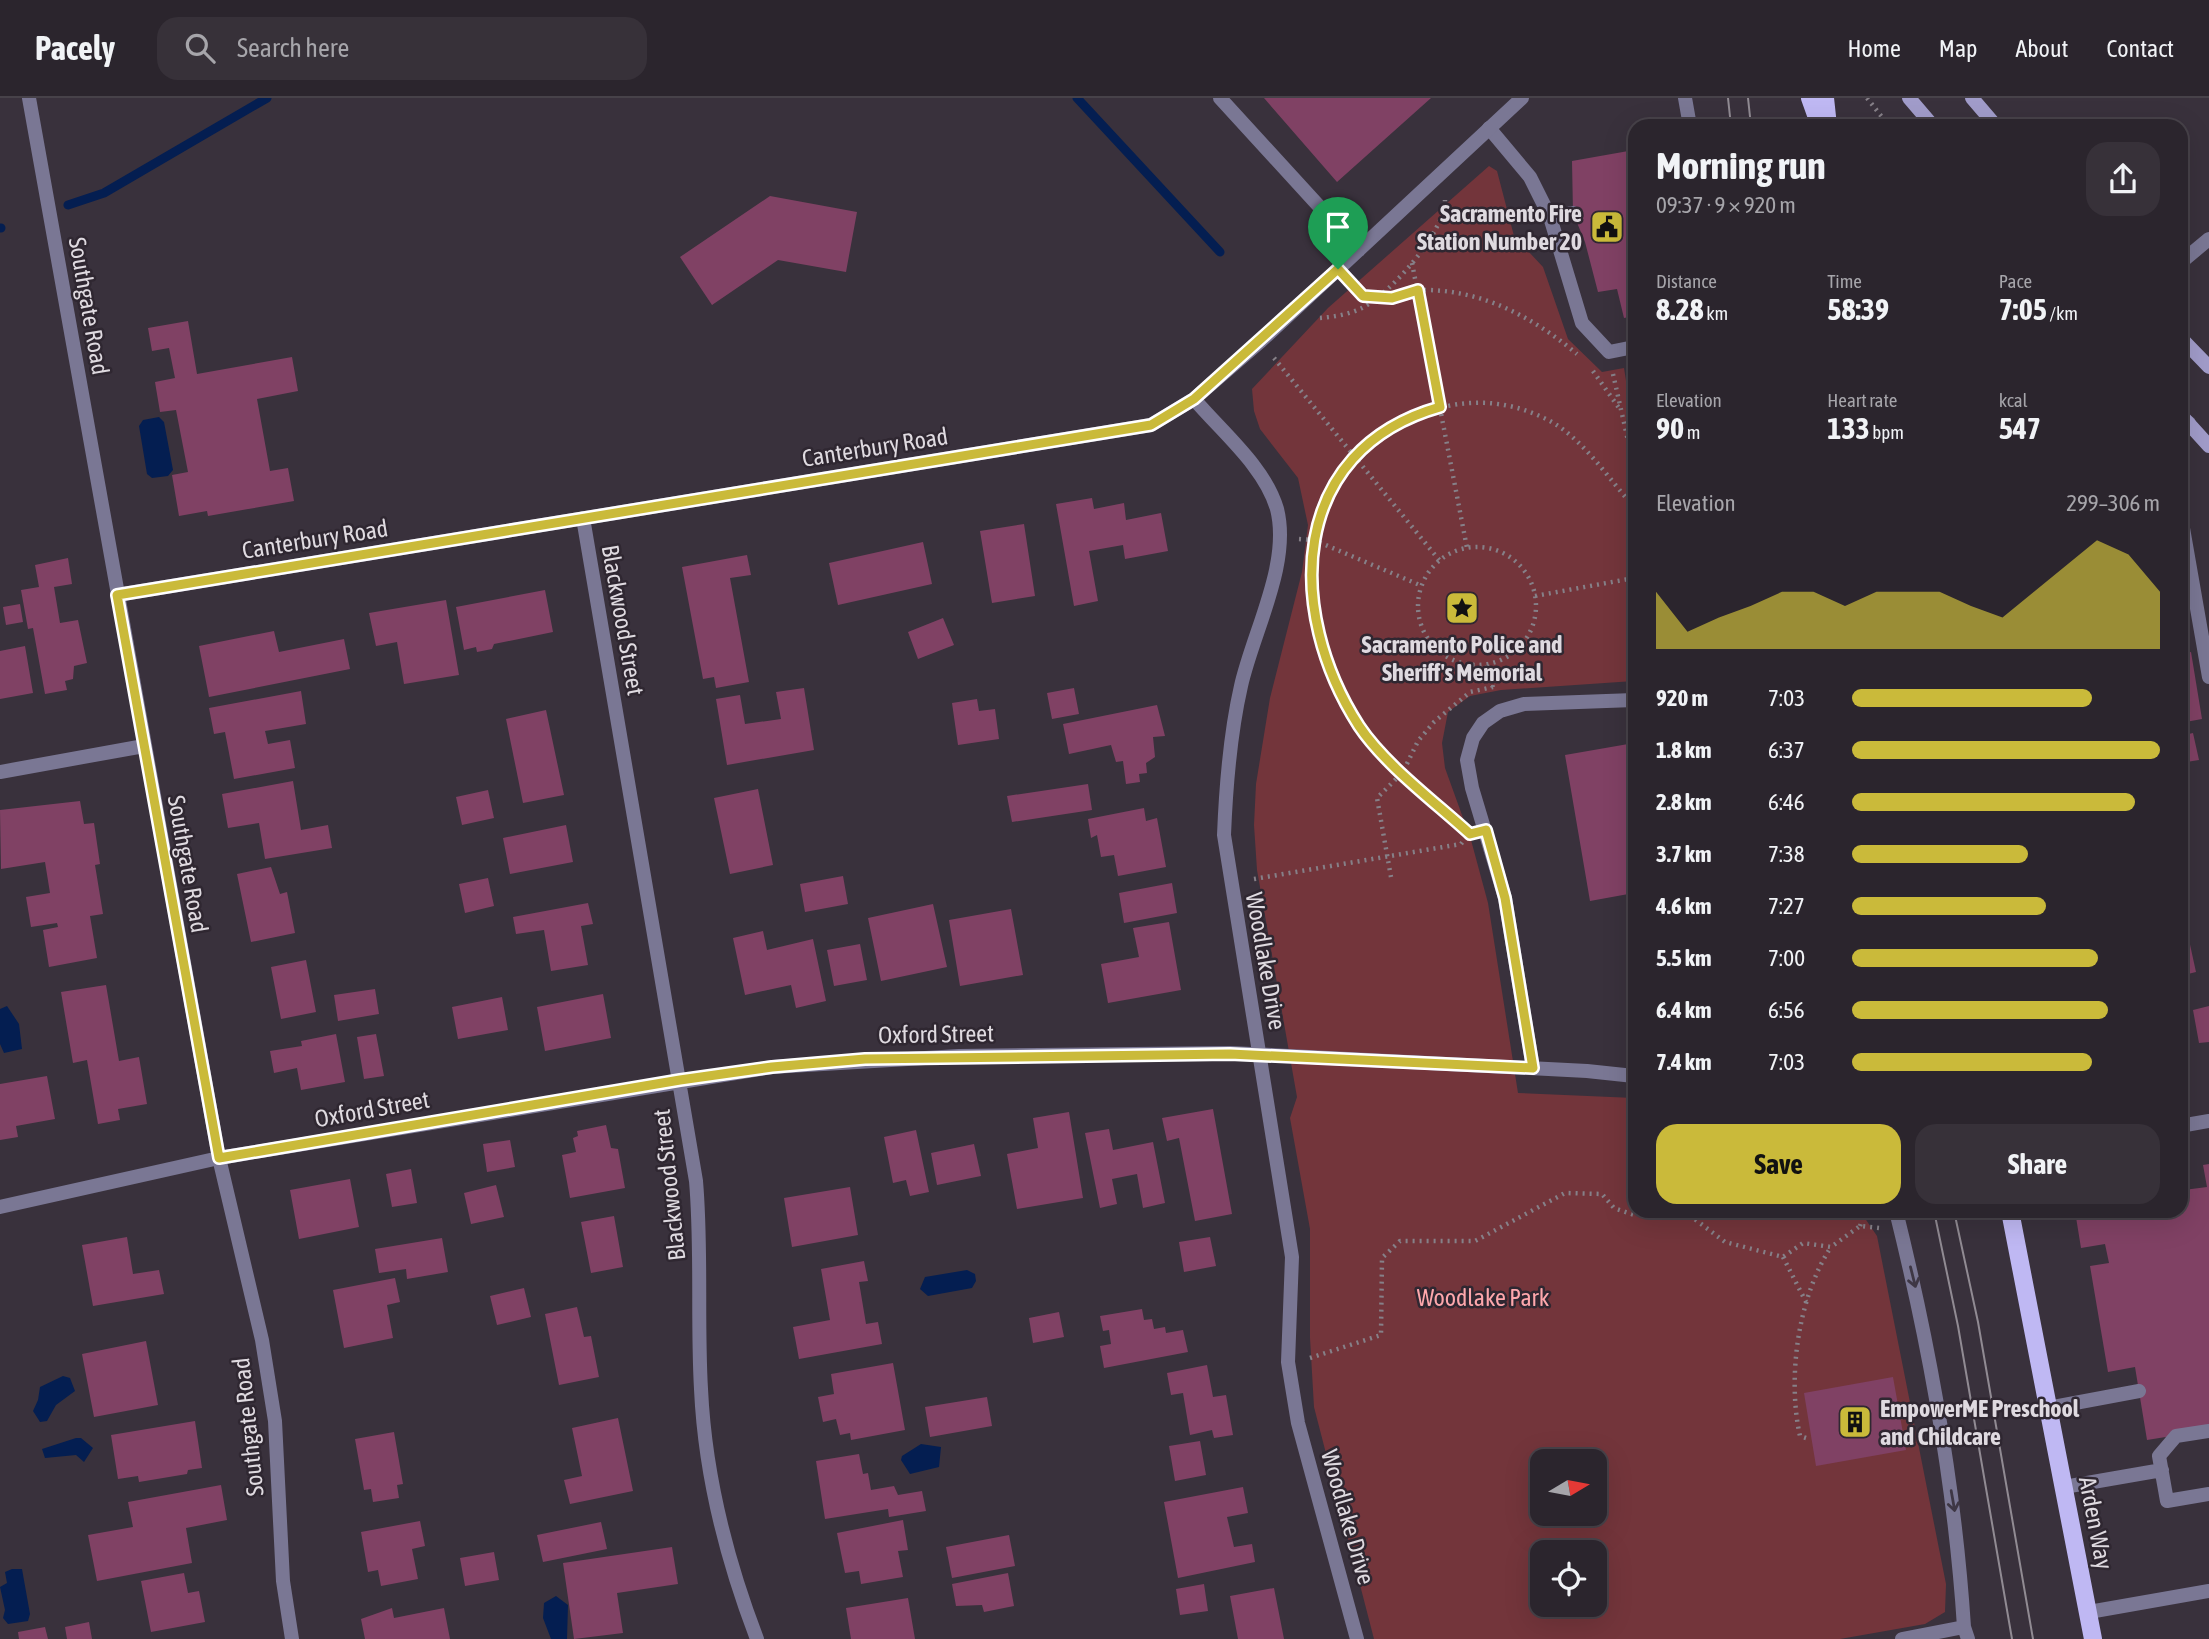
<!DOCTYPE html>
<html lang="en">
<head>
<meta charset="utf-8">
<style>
	body { margin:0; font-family:"Asap Condensed",sans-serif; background:#373139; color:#f1f3f6; height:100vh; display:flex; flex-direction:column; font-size:26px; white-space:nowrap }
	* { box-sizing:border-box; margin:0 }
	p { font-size:23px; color:#a6a5aa }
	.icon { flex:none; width:38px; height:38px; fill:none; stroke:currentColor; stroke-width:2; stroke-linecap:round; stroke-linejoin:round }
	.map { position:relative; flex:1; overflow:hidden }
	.sheet { position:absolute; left:1628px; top:21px; width:560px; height:1099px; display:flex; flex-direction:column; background:#2b252d; border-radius:21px; box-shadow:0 7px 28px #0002,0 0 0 2px #474249 }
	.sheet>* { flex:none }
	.needle { width:46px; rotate:80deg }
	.buttons { position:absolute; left:1530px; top:1351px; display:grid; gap:14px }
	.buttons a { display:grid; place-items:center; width:77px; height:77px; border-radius:14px; background:#2b252d; box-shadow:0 7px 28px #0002,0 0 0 2px #474249; font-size:35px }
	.pin { position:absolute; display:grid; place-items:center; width:60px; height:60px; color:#fff; margin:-72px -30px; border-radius:50% 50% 50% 0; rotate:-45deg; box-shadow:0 0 7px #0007 }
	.pin .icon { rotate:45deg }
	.round { display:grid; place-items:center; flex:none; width:74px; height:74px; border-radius:21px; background:#373139 }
	.summary { display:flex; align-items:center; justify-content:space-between; height:119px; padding:0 28px }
	h1 { font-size:38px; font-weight:700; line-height:52px }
	.figures { display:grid; grid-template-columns:repeat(3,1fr); gap:10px; height:119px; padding:7px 28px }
	.figures div { display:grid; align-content:center }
	.figures b { font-size:30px; font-weight:700 }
	.figures small { font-size:19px; font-weight:400 }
	.figures p { font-size:19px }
	.chart { height:196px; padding:14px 28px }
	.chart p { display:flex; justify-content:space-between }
	.chart svg { width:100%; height:126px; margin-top:7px; fill:#caba3a; opacity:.7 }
	.cta { display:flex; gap:14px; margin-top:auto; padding:14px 28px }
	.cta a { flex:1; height:80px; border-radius:21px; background:#caba3a; color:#111; font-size:28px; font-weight:700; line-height:80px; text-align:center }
	.cta a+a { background:#373139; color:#f1f3f6 }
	ul { padding:0 28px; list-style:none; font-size:23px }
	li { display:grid; grid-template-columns:112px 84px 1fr; align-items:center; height:52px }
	li i { height:18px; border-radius:9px; background:#caba3a }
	header { display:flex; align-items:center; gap:42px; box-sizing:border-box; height:98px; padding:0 35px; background:#2b252d; border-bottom:2px solid #474249 }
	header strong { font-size:33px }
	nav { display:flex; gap:38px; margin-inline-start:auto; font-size:24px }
	.search { width:490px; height:63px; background:#373139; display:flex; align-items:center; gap:18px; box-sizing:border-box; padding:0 24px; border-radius:21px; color:#a6a5aa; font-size:26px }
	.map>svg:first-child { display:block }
	.green { fill:#73353b; fill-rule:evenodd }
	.water { fill:#041e51 }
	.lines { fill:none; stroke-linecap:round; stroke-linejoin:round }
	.stream { stroke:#041e51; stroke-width:9 }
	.building { fill:#804164 }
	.path { stroke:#868088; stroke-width:4.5; stroke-dasharray:2 5; stroke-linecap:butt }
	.service { stroke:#7a7794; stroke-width:14 }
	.minor { stroke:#7a7794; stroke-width:14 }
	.tertiary { stroke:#7a7794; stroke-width:14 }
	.secondary { stroke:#a19cca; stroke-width:14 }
	.primary { stroke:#bfb8f3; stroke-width:18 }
	.tram { stroke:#918b93; stroke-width:2 }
	.oneway { stroke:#3e3745 }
	.route-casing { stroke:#fff; stroke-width:14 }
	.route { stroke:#caba3a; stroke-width:9 }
	.labels { text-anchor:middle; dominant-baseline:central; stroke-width:5; stroke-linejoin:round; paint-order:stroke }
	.poi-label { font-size:24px; font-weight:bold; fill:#dfdae0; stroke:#2f2731; text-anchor:end }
	.street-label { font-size:24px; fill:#dfdae0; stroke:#2f2731 }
	.park-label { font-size:24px; fill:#fea7ac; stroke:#2f2731 }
</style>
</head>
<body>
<header>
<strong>Pacely</strong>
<div class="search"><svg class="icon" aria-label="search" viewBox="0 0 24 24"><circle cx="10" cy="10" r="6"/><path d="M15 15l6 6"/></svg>Search here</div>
<nav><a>Home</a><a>Map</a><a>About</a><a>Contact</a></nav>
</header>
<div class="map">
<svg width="2209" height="1541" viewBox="0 0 2209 1541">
	<rect width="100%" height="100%" fill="#39313c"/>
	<!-- green -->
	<path class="green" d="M1489,68L1497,73L1514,138L1543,169L1568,241L1602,274L1624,270L1634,333V583L1501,592L1470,598L1448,614L1442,645L1445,670L1471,742L1488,805L1518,995L1634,1000V1113H1860L1877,1138L1946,1486L1945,1514L1925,1526L1840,1541H1374L1314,1309L1310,1240V1131L1290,1020L1297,999L1257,772L1254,727L1256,686L1270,600L1302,474L1308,427L1298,380L1260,331L1254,313L1252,291L1328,210ZM1542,1363H1594V1416H1542ZM1542,1454H1594V1507H1542Z"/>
	<!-- water -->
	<path class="water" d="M159,319L164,324L173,372L168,378L152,380L147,376L139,328L143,322Z
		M7,908L19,926L22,951L4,955L0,946V911Z
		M967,1172L975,1176L976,1183L972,1190L928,1198L920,1191L925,1179Z
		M63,1278L70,1280L75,1293L56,1307L47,1323L40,1324L33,1313L38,1302L40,1289Z
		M76,1340H81L93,1350L84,1364L76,1357L45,1360L42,1351Z
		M921,1346L941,1349L939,1369L910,1376L901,1362L902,1358Z
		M12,1471H22L30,1516L28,1523L8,1526L3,1520L5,1512L0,1489L7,1485L5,1474Z
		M556,1498L568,1507L567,1541H551L543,1520L544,1505Z"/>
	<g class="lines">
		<!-- stream -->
		<path class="stream" d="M1077,0L1220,154
			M68,107L104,95L267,0
			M0,130H1"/>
	</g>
	<!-- building -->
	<path class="building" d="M1264,0H1431L1337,84Z
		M1634,52V218L1624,220L1617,191L1598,194L1585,144L1573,115L1572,63Z
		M770,98L857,114L846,174L778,162L712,207L680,159Z
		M188,223L197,276L292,259L298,293L257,301L270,373L288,370L294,403L208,418L207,413L179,418L172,377L188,374L176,312L160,314L155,284L175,280L169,250L152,253L148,230Z
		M1092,400L1094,411L1124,405L1126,422L1161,415L1168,453L1125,461L1123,447L1089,453L1098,503L1074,508L1056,406Z
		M1024,426L1035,498L992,505L980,433Z
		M923,444L932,486L838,507L829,465Z
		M747,457L751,477L730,480L749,584L716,590L714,579L703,581L682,469Z
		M68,460L72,486L54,489L60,525L78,522L87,565L74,568L73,581L65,583L67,592L45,596L33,530L28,531L21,492L39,489L35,467Z
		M545,492L553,534L494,546L492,551L477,554L476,549L464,552L456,509Z
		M446,502L459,577L404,586L397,544L376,548L369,515Z
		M20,506L23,524L6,527L3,509Z
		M943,520L954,547L918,561L908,534Z
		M2180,520L2188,552L2180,553Z
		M274,533L279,554L344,541L350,571L209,599L199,548Z
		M25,548L33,595L0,601V553Z
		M2191,554L2202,621L2180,625V556Z
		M804,590L814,652L727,667L716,601L740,597L745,626L781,621L776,594Z
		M1074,590L1079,616L1052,621L1047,595Z
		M301,593L306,626L265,633L268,646L290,642L295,670L234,681L225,634L214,636L209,610Z
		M977,601L979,613L995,611L999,641L958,647L952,605Z
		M1157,607L1165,638L1153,639L1155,659L1146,665L1147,675L1139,676L1140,684L1126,686L1123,663L1116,664L1111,647L1069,656L1063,626Z
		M546,612L564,697L523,705L506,621Z
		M2193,635L2199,662L2180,665V638Z
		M1634,645V795L1590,803L1565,657Z
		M293,683L301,732L328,727L332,750L265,761L259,725L228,730L222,696Z
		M1088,686L1092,712L1012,724L1007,698Z
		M758,691L773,767L730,776L714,700Z
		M488,692L494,720L462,727L456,699Z
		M80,703L84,726L94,725L100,766L95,767L103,816L90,818L97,860L49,869L43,832L58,829L57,825L31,829L26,799L50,795L45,764L1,771L0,712Z
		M1144,710L1146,723L1157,720L1166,769L1118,778L1114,757L1101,759L1097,737L1091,740L1088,721Z
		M566,727L573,764L510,776L503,740Z
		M271,769L280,796L287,794L295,835L251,844L237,776Z
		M843,778L848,806L805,814L800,786Z
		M488,780L494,808L465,815L459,786Z
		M1172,785L1177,815L1124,825L1119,795Z
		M588,805L593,826L581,828L588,867L551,873L544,832L516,836L513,819Z
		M933,806L947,869L881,883L868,820Z
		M1011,811L1023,877L960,888L949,822Z
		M1169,824L1181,892L1108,905L1101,866L1139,859L1133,830Z
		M763,833L767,852L813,841L826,903L796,910L791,887L745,897L733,840Z
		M2189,842L2196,874L2180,878V844Z
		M860,846L867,882L834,888L827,852Z
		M306,862L316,914L281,921L271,869Z
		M106,887L119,963L139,959L147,1006L118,1011L120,1022L98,1026L87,962L73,965L61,894Z
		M375,891L379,916L338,923L334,897Z
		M603,896L611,940L545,953L537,909Z
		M502,899L508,932L458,941L452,909Z
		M2209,908V944L2199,945L2193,912Z
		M2184,912L2190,941L2180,943V913Z
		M336,936L345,984L301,992L297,970L274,975L270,953L302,948L301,943Z
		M376,936L384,978L364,981L357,939Z
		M47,978L55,1021L16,1028L18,1039L0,1042V986Z
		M1213,1011L1232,1116L1195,1123L1179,1040L1167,1043L1162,1020Z
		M1069,1014L1083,1100L1017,1111L1007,1056L1038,1050L1033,1020Z
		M606,1027L611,1050L618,1051L625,1090L570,1100L562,1057L576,1054L573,1040L578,1038L577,1033Z
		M1109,1031L1113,1052L1153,1044L1165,1105L1143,1110L1137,1076L1112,1081L1117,1106L1100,1110L1085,1035Z
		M916,1032L929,1094L910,1098L906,1082L893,1085L884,1039Z
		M510,1042L515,1069L487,1074L483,1046Z
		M974,1046L981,1078L937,1087L931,1055Z
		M2209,1066V1332L2147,1342L2135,1269L2108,1274L2090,1168L2109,1165L2105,1146L2081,1150L2075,1113H2180V1078L2184,1092L2207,1089L2203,1067Z
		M411,1071L417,1105L392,1109L386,1076Z
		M350,1081L359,1129L299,1141L290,1092Z
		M496,1087L504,1119L471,1126L464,1095Z
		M850,1089L858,1137L792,1149L784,1100Z
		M614,1118L623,1169L591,1175L581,1124Z
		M127,1139L133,1176L159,1172L164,1196L93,1208L82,1147Z
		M1210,1139L1216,1168L1184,1174L1179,1144Z
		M442,1140L448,1174L407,1181L406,1171L379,1175L375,1151Z
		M864,1163L868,1183L859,1184L866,1226L878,1224L882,1246L799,1261L793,1229L830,1222L821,1171Z
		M395,1180L400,1204L387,1207L393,1240L344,1250L333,1192Z
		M524,1190L531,1219L497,1227L490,1198Z
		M577,1209L584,1239L591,1238L599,1279L559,1287L545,1216Z
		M1142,1211L1144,1222L1152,1221L1154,1231L1165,1229L1166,1235L1183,1232L1188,1254L1104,1270L1100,1248L1111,1246L1109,1232L1103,1233L1100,1218Z
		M1059,1214L1064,1239L1033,1245L1029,1220Z
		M146,1243L158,1307L94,1319L82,1256Z
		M893,1265L905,1332L851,1342L850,1335L840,1337L836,1321L823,1324L818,1299L834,1296L831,1276Z
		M1207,1267L1213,1299L1226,1297L1233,1337L1214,1340L1212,1332L1190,1337L1183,1295L1171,1297L1167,1275Z
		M1893,1279L1906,1352L1816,1368L1804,1295Z
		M987,1299L992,1328L930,1339L925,1309Z
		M618,1320L633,1393L570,1406L564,1382L582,1378L572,1330Z
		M195,1323L202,1370L188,1372L187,1376L139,1384L138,1378L118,1381L111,1337Z
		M394,1334L403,1386L397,1387L399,1400L373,1404L371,1391L364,1392L355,1341Z
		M1200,1343L1206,1377L1175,1383L1169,1348Z
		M859,1356L863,1376L868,1375L871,1392L894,1388L898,1397L922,1393L926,1413L889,1419L888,1411L825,1421L816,1363Z
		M221,1387L227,1422L186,1430L192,1465L97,1483L88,1437L133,1429L128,1404Z
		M1243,1389L1248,1415L1227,1419L1234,1449L1252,1446L1255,1464L1178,1480L1164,1404Z
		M903,1422L908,1452L898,1453L903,1479L861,1486L859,1473L845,1475L837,1435Z
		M420,1423L425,1448L412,1451L418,1481L381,1488L378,1472L368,1474L361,1434Z
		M601,1424L607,1451L543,1464L537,1437Z
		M1009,1437L1015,1468L952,1480L946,1449Z
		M672,1449L678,1486L617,1495L623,1535L574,1541L563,1465Z
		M494,1454L499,1482L465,1488L460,1460Z
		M184,1475L188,1495L199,1493L205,1524L151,1534L141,1483Z
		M1008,1475L1014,1508L984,1514L982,1507L956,1508L952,1486Z
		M1204,1486L1208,1513L1180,1517L1176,1491Z
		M1274,1490L1284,1541H1238L1230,1498Z
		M908,1500L915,1541H851L846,1510Z
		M392,1510L394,1520L444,1510L450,1541H365L361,1521Z
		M89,1524L92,1541H67L65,1529Z
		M45,1529L48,1541H19L18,1534Z"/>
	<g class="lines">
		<!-- path -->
		<path class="path" d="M1867,0L1889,28
			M1412,165L1467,450
			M1353,187L1363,198C1373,199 1386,202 1395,199C1404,197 1412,193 1421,192C1481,191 1533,219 1577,256
			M1320,220C1334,219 1350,216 1362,210C1391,195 1445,134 1445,102
			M1274,260L1440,463
			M1593,273L1619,310
			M1613,276L1629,347V371L1634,404
			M1299,441L1314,442L1422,488
			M1418 508a59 59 0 1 1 118 0a59 59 0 1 1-118 0Z
			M1535,498L1634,480
			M1487,567L1493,590
			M1459,726C1426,695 1386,666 1360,629C1307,553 1286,432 1354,357C1370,339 1394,327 1416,318C1458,300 1503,300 1544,320C1581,337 1607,379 1634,409
			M1391,779L1377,700L1403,674L1418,643L1434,624L1470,594L1493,589
			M1254,781L1461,746L1464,742
			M1684,1113L1725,1144L1783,1159L1803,1145L1831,1149L1860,1128L1879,1130
			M1860,1128L1865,1113
			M1783,1159L1806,1204
			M1310,1260L1381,1237L1382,1160L1400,1143H1475L1565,1095L1602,1096L1614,1110L1634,1117L1643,1113
			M1806,1340L1800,1338C1787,1280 1798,1199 1831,1149"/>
		<!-- service -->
		<path class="service" d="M1685,0L1690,28
			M1489,30L1530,79L1550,119L1582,225L1609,254L1634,249
			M1550,119L1573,115
			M1533,970L1505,800L1472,690L1467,662L1473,640L1483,625L1500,613L1524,606L1634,602
			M2048,1310L2139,1293
			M2209,1333L2176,1338L2159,1358L2167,1403L2209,1396
			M2064,1389L2162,1372"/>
		<!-- minor -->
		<path class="minor" d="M1220,0L1359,152
			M2180,165L2209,141
			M1194,301C1222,334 1265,369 1277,411C1291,466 1253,534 1241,588C1230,636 1226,687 1224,737L1292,1159L1288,1264L1298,1325L1357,1541
			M2180,342L2189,325
			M2180,413L2209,579
			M583,420L696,1083C702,1152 697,1222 701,1291C705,1378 726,1460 757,1541
			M117,497L1151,327L1194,301L1261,243L1522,0
			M2180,1028L2209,1023
			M0,1109L219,1060L772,969L959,958L1230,955L1587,973L1634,978
			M1896,1113C1930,1250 1955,1389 1964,1529L1968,1541
			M2089,1514L2209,1493
			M1902,1541L1964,1529"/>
		<!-- tertiary -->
		<path class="tertiary" d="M29,0L219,1060L262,1242L275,1323L283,1483L292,1541
			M0,674L144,648"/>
		<!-- secondary -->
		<path class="secondary" d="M1909,0L1933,28
			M1972,0L1996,28
			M2180,239L2209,269
			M2180,316L2209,348"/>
		<!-- primary -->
		<path class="primary" d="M1810,0L1820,28
			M1825,0L1828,28
			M2010,1113L2093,1541"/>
		<!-- tram -->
		<path class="tram" d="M1728,0L1731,28
			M1748,0L1751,28
			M1934,1113L1958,1228L2012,1541
			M1954,1113L1978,1224L2033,1541"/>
	</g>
	<!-- one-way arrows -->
	<defs><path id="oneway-shaft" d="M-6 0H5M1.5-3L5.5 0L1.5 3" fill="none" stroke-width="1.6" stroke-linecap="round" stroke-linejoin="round" transform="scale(1.75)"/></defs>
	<g class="oneway">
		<use href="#oneway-shaft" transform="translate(1913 1179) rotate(76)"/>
		<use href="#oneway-shaft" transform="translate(1953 1403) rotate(80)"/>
	</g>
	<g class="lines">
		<defs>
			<path id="route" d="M1338,171L1363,198L1392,200L1418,192L1440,309C1288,352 1285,513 1359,628C1385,667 1435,704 1470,736L1486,732L1505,800L1533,970L1230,956L865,961L772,969L680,982L219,1060L117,497L1151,327L1194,301Z"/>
		</defs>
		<!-- route casing -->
		<use href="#route" class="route-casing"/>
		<!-- route -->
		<use href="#route" class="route"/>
	</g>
	<!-- icons -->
	<defs>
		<symbol id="civic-square" viewBox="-11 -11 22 22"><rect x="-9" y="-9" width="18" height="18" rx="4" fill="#caba3a" stroke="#2f2731"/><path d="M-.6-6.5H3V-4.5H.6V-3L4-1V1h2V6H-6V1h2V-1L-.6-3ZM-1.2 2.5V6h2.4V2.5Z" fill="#111"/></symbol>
		<symbol id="sight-square" viewBox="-11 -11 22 22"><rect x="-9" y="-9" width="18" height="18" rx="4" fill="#caba3a" stroke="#2f2731"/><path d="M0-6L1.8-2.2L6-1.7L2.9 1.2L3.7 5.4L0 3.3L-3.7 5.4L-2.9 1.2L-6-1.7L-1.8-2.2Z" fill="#111"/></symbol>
		<symbol id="building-square" viewBox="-11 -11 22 22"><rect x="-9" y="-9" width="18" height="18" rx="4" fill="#caba3a" stroke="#2f2731"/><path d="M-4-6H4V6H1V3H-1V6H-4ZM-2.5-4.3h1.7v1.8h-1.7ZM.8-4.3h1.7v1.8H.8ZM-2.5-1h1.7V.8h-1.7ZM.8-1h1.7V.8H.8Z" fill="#111"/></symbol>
	</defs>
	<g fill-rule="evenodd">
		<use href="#civic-square" x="1588" y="110" width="38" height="38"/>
		<use href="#sight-square" x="1443" y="491" width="38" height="38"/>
		<use href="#building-square" x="1836" y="1305" width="38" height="38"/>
	</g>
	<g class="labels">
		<!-- poi labels -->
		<g class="poi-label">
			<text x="1582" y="115">Sacramento Fire<tspan x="1582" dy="28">Station Number 20</tspan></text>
			<text x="1462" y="546" text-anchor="middle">Sacramento Police and<tspan x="1462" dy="28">Sheriff's Memorial</tspan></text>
			<text x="1880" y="1310" text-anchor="start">EmpowerME Preschool<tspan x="1880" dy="28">and Childcare</tspan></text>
		</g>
		<!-- street labels -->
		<g class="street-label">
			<text transform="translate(89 208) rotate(80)">Southgate Road</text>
			<text transform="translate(875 349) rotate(-9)">Canterbury Road</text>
			<text transform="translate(315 441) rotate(-9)">Canterbury Road</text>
			<text transform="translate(623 522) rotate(80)">Blackwood Street</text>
			<text transform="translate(188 766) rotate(80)">Southgate Road</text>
			<text transform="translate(1266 863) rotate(80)">Woodlake Drive</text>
			<text transform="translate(936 936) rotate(-1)">Oxford Street</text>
			<text transform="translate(372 1011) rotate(-10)">Oxford Street</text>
			<text transform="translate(669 1087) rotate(-96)">Blackwood Street</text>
			<text transform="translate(248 1329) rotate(-96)">Southgate Road</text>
			<text transform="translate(1348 1419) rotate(74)">Woodlake Drive</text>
			<text transform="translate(2096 1425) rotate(79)">Arden Way</text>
		</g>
		<!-- park labels -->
		<g class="park-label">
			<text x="1483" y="1199">Woodlake Park</text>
		</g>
	</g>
</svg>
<div class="buttons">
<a><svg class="needle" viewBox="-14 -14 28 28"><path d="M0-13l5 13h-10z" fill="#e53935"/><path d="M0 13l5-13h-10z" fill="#a6a5aa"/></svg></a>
<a><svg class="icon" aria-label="locate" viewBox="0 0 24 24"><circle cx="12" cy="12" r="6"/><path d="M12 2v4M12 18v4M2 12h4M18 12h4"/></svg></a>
</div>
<div class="pin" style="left:1338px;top:171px;background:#1e9e55"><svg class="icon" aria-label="arrive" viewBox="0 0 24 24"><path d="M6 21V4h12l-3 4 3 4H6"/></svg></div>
<section class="sheet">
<div class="summary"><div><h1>Morning run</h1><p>09:37 · 9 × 920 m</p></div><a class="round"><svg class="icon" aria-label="share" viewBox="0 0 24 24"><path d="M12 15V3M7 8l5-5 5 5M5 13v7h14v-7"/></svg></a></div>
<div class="figures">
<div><p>Distance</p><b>8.28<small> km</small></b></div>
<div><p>Time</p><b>58:39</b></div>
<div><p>Pace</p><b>7:05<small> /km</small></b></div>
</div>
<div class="figures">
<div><p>Elevation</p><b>90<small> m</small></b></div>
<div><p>Heart rate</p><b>133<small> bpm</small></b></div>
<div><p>kcal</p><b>547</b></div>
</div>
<div class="chart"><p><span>Elevation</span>299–306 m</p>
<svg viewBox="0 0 160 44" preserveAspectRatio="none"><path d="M0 44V24L10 38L20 33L30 29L40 24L50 24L60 29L70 24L80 24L90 24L100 29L110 33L120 24L130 15L140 6L150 11L160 24V44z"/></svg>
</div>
<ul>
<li><b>920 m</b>7:03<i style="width:78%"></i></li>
<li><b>1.8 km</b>6:37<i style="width:100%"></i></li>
<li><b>2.8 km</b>6:46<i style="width:92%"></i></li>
<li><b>3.7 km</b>7:38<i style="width:57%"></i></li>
<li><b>4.6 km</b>7:27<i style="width:63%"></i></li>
<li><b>5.5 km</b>7:00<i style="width:80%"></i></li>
<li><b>6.4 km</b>6:56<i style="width:83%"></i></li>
<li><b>7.4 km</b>7:03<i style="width:78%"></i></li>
</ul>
<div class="cta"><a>Save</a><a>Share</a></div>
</section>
</div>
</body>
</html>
